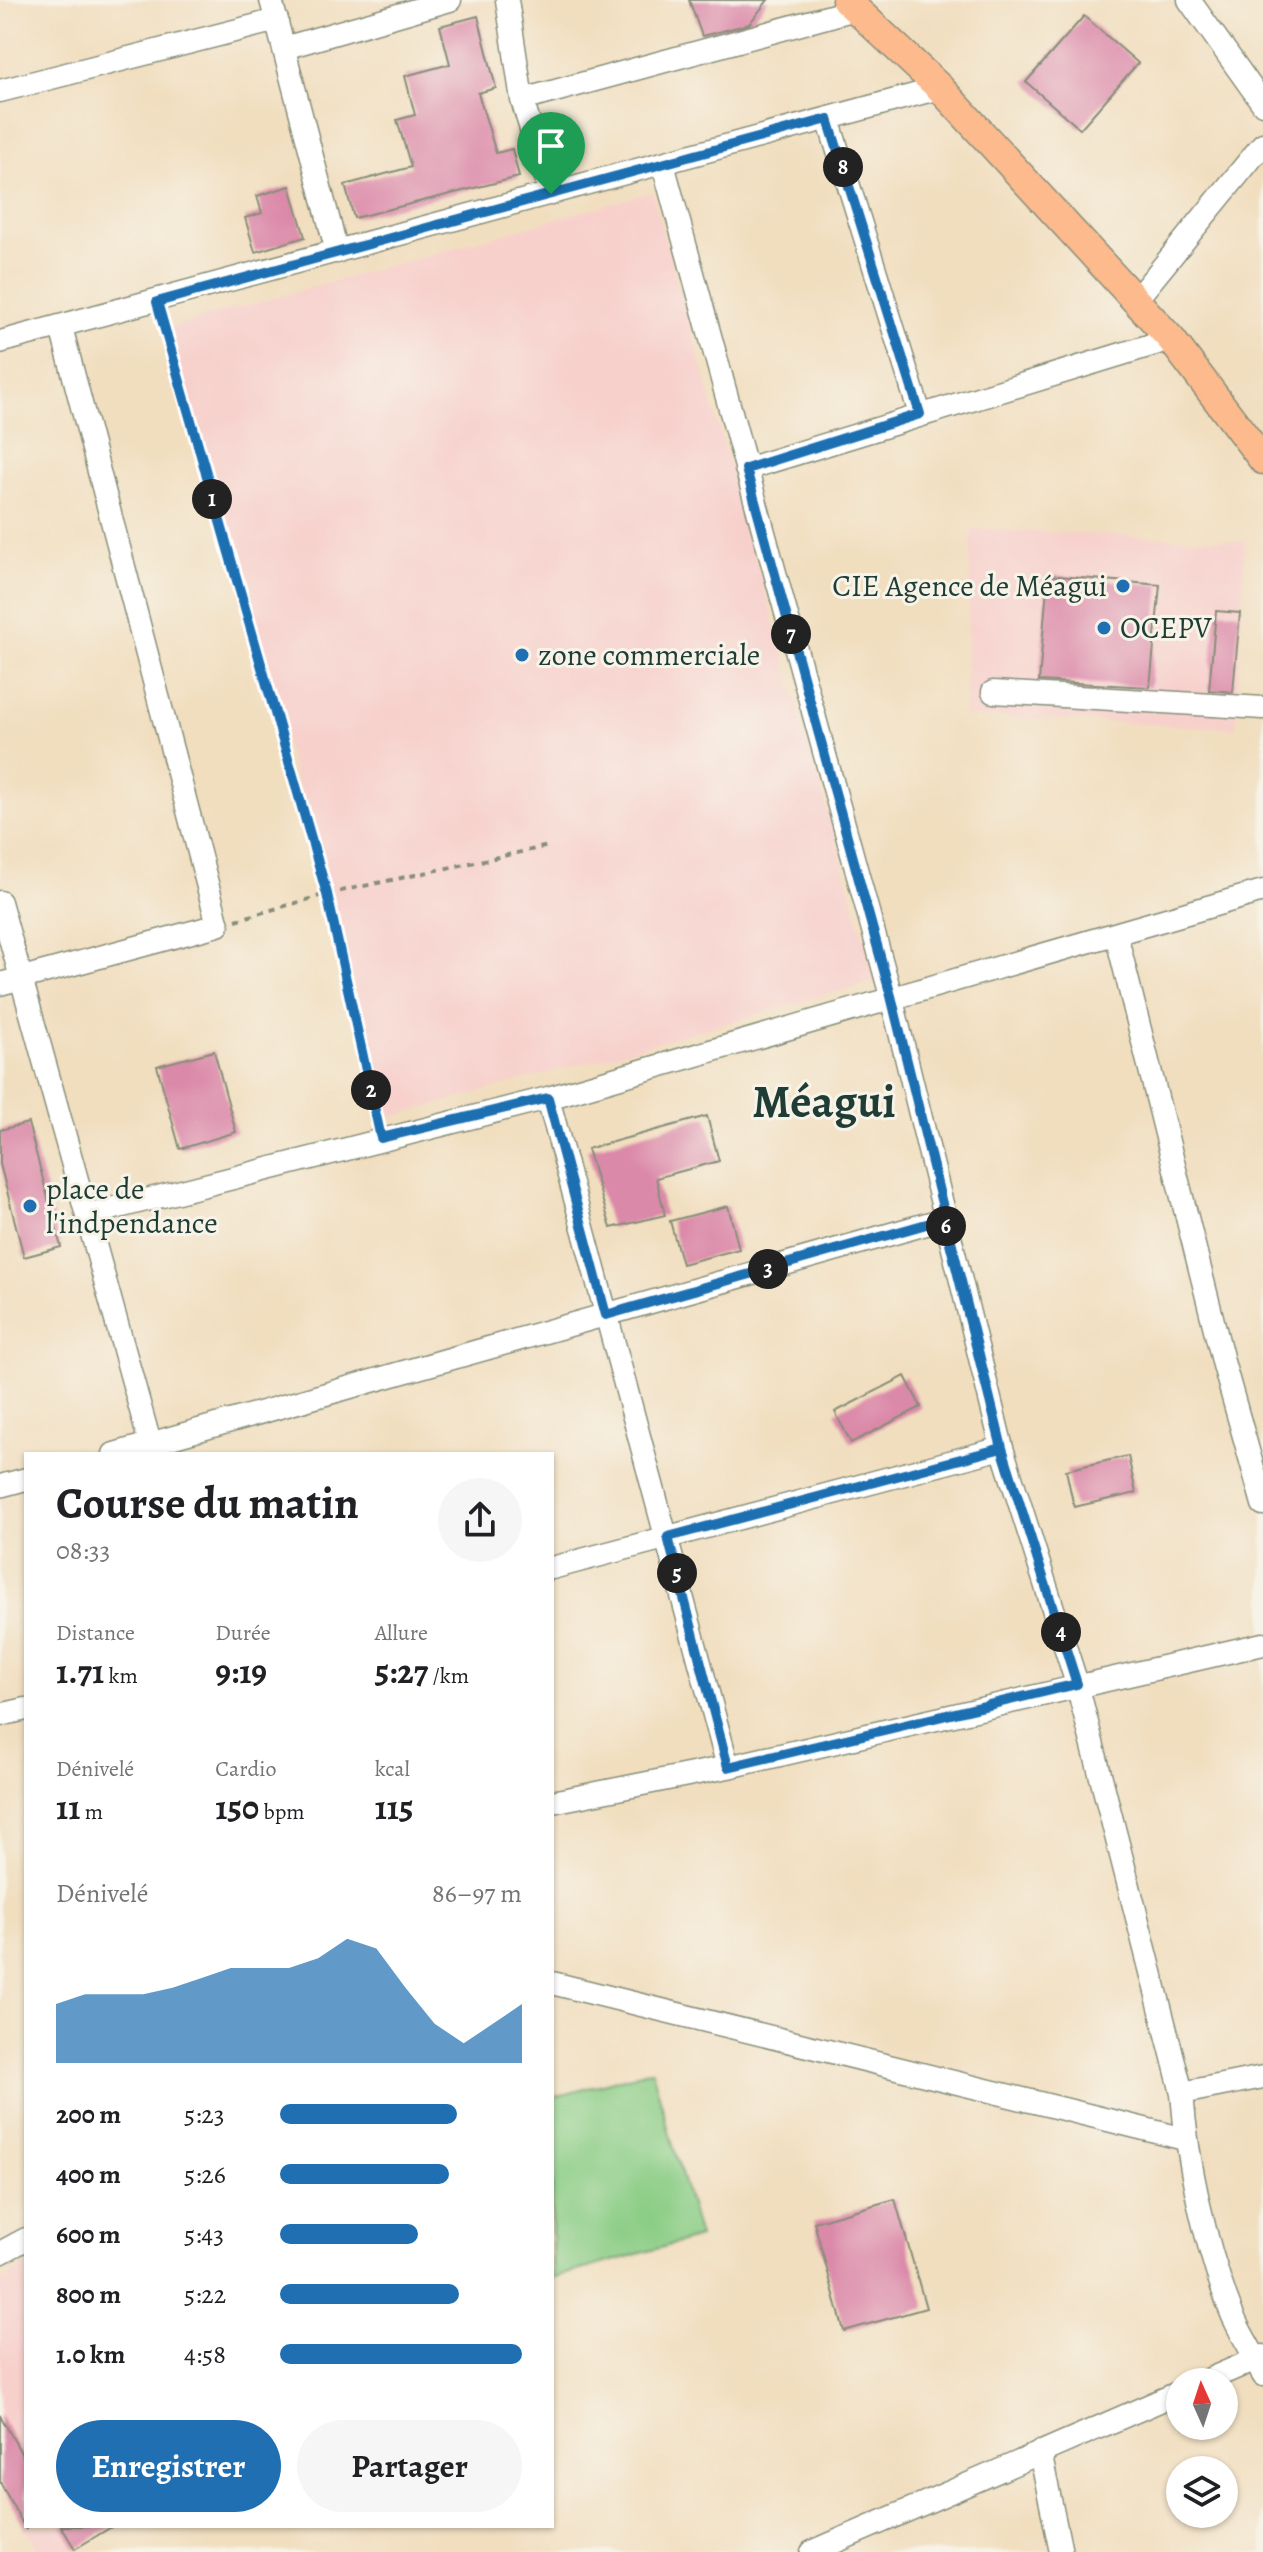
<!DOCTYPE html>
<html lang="fr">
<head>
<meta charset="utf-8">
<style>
	body { margin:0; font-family:Alegreya,serif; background:#f6f6f6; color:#202124; height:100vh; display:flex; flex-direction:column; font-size:30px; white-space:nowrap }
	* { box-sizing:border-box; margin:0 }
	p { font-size:26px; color:#757577 }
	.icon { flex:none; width:44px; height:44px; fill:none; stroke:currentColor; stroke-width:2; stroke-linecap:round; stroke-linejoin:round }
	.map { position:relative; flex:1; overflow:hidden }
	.drawer { position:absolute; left:24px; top:1452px; width:530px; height:1076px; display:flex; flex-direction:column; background:#fff; border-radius:0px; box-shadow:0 2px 6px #0004 }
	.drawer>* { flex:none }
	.needle { width:52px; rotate:357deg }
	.fabs { position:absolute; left:1166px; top:2368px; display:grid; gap:16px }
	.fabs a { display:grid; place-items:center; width:72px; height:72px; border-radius:50%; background:#fff; box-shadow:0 2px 6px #0004; font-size:40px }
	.pin { position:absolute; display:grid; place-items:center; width:68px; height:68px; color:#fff; margin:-82px -34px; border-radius:50% 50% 50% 0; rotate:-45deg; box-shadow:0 0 8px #0007 }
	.pin .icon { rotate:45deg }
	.km { position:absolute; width:40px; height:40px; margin:-20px; border-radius:50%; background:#222; color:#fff; font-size:22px; line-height:40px; text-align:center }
	.round { display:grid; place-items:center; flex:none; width:84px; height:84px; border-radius:42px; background:#f6f6f6 }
	.summary { display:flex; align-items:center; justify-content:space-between; height:136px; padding:0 32px }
	h1 { font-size:44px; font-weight:700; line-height:60px }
	.metrics { display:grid; grid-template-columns:repeat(3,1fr); gap:12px; height:136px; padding:8px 32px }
	.metrics div { display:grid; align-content:center }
	.metrics b { font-size:34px; font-weight:700 }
	.metrics small { font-size:22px; font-weight:400 }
	.metrics p { font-size:22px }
	.chart { height:224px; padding:16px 32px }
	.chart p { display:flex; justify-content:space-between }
	.chart svg { width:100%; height:144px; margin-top:8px; fill:#1f6fb2; opacity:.7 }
	.primary-button { display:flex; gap:16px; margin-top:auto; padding:16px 32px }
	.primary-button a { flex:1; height:92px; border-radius:48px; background:#1f6fb2; color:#fff; font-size:32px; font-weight:700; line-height:92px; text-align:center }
	.primary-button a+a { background:#f6f6f6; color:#202124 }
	ul { padding:0 32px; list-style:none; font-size:26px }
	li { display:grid; grid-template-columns:128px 96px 1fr; align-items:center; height:60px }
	li i { height:20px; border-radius:10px; background:#1f6fb2 }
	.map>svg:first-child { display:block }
	.built { fill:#f7d0cc }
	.green { fill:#8bcd86; stroke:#55855d; stroke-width:2 }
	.building { fill:#db89a9 }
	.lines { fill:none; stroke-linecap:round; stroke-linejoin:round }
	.minor-casing { stroke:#888e7a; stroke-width:25 }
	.major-casing { stroke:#888e7a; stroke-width:31 }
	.path { stroke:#888e7a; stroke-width:4; stroke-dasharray:6 6; stroke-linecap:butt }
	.minor { stroke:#fff; stroke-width:22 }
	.major { stroke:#fcba8d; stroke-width:28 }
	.route-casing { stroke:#fff; stroke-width:16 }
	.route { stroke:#1f6fb2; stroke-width:10 }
	.poi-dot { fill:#1f6fb2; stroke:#f7f3e8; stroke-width:3 }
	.labels { text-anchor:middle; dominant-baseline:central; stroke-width:6; stroke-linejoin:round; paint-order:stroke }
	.poi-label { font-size:30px; fill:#1f3d34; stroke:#f7f3e8; text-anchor:start }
	.town-label { font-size:46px; font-weight:bold; fill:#1f3d34; stroke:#f7f3e8 }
</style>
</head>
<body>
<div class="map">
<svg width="1263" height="2552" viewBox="0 0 1263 2552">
	<rect width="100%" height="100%" fill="#f7f3e8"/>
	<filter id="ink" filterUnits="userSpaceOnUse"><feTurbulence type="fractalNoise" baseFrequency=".0125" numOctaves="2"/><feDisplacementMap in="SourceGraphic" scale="16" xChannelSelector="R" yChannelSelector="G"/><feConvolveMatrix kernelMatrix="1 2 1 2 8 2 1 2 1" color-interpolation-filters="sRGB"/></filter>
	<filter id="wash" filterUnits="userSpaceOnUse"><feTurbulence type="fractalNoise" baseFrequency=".006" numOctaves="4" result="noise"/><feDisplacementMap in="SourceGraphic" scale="32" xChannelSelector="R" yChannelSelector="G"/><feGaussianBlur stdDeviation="1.8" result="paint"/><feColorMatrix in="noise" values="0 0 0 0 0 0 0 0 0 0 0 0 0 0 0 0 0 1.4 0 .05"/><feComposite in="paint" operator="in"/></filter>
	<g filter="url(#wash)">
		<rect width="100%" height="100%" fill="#f1debf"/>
		<!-- built -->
		<path class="built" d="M652,192L876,981L391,1117L168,328Z
			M972,529L1245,541L1236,728L964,716Z
			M26,2266V2526H113L66,2552H38L0,2484V2281Z"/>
		<!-- green -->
		<path class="green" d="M652,2070L699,2237L552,2278V2098Z"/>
		<g id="blocks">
			<!-- building -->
			<path class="building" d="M689,0H768L749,24L702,36Z
				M478,16L496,88L478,93L496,153L512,149L519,177L354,218L345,185L411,167L397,120L415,115L405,76L450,64L440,26Z
				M1084,16L1138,63L1080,129L1026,82Z
				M290,186L305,237L255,252L245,218L262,213L257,196Z
				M1048,575L1160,585L1150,687L1039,681Z
				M1216,611L1240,613L1233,692L1209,690Z
				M214,1051L236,1132L180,1149L157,1066Z
				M707,1116L719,1161L656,1178L665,1215L611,1228L587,1149Z
				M28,1123L61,1247L24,1257L0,1164V1130Z
				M728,1206L739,1249L682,1264L670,1221Z
				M905,1376L921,1407L851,1443L835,1412Z
				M1128,1456L1136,1493L1074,1507L1066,1470Z
				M895,2199L926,2308L844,2331L814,2222Z
				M0,2415L26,2462V2530L0,2482Z
				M61,2526H113L75,2549Z"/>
		</g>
	</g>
	<g filter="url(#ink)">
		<use href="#blocks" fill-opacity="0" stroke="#888e7a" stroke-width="2"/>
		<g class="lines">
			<defs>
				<path id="minor" d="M271,0L337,252
					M507,0L522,100L551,194
					M1189,0L1263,104
					M284,48L450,0
					M0,91L277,20
					M522,100L856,9
					M828,119L920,414
					M663,164L891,996L1002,1448L1077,1684L1182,2093L1263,2077
					M1134,302L1263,144
					M0,342L940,88
					M746,469L1171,339
					M993,692L1263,708
					M0,902L153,1454
					M1116,934L1224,1365L1263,1504
					M0,984L218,925L61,327
					M548,1098L728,1767
					M87,1215L548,1098L1263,891
					M114,1454L944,1219
					M0,1486L26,1479
					M552,1568L1002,1448
					M0,1715L26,1709
					M552,1802L728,1767L1263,1644
					M552,1983L1185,2139
					M1182,2093C1187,2162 1205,2244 1230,2309C1239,2333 1254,2352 1263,2375
					M0,2253L26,2239
					M1203,2382L1263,2356
					M1040,2452L1061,2552
					M812,2552L1180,2392"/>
				<path id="major" d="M846,0L940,88L1171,339L1263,460"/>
			</defs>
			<!-- minor casing -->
			<use href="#minor" class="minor-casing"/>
			<!-- major casing -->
			<use href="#major" class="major-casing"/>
			<!-- path -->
			<path class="path" d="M162,320L327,894L378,1122
				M236,920L327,894L549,846"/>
			<!-- minor -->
			<use href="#minor" class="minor"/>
			<!-- major -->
			<use href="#major" class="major"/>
		</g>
	</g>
	<g class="lines" filter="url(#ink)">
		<defs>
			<path id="route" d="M551,194L157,302L327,894L381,1138L548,1098L606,1315L944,1219L1002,1448L1077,1684L728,1767L668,1537L1002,1448L891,996L746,469L920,414L828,119L551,194"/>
		</defs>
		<!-- route casing -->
		<use href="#route" class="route-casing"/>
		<!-- route -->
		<use href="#route" class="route"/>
	</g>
	<!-- markers -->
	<g class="poi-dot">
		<circle cx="1123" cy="586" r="8"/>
		<circle cx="1104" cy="628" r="8"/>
		<circle cx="522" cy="655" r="8"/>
		<circle cx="30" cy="1206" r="8"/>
	</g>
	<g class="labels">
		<!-- poi labels -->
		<g class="poi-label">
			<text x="1107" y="586" text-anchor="end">CIE Agence de Méagui</text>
			<text x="1120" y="628">OCEPV</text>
			<text x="538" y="655">zone commerciale</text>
			<text x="46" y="1189">place de<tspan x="46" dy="34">l'indpendance</tspan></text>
		</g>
		<!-- town labels -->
		<g class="town-label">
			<text x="824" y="1101">Méagui</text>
		</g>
	</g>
</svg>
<div class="fabs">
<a><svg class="needle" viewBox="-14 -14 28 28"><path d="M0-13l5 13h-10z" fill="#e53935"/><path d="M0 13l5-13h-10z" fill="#757577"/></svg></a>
<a><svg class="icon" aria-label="layers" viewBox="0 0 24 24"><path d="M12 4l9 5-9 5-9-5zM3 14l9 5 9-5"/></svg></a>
</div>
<div class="pin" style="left:551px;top:194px;background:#1e9e55"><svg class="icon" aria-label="arrive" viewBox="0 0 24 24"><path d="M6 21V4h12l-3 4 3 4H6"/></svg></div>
<b class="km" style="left:212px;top:499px">1</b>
<b class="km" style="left:371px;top:1090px">2</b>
<b class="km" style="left:768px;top:1269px">3</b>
<b class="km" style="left:1061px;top:1632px">4</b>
<b class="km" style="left:677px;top:1573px">5</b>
<b class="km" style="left:946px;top:1226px">6</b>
<b class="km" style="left:791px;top:634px">7</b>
<b class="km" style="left:843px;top:167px">8</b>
<section class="drawer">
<div class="summary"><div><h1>Course du matin</h1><p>08:33</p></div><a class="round"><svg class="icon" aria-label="share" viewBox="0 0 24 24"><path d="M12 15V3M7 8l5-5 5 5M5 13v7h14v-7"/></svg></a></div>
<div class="metrics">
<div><p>Distance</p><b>1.71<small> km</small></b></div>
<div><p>Durée</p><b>9:19</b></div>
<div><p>Allure</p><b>5:27<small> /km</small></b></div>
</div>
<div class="metrics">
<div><p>Dénivelé</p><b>11<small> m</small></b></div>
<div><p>Cardio</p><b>150<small> bpm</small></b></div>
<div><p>kcal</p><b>115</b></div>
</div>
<div class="chart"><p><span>Dénivelé</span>86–97 m</p>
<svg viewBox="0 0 160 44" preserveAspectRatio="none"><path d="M0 44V26L10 23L20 23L30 23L40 21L50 18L60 15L70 15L80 15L90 12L100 6L110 9L120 21L130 32L140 38L150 32L160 26V44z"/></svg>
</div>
<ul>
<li><b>200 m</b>5:23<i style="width:73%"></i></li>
<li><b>400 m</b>5:26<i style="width:70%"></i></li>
<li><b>600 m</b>5:43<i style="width:57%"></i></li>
<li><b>800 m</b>5:22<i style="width:74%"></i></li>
<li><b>1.0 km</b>4:58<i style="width:100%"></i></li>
</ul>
<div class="primary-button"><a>Enregistrer</a><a>Partager</a></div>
</section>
</div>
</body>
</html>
